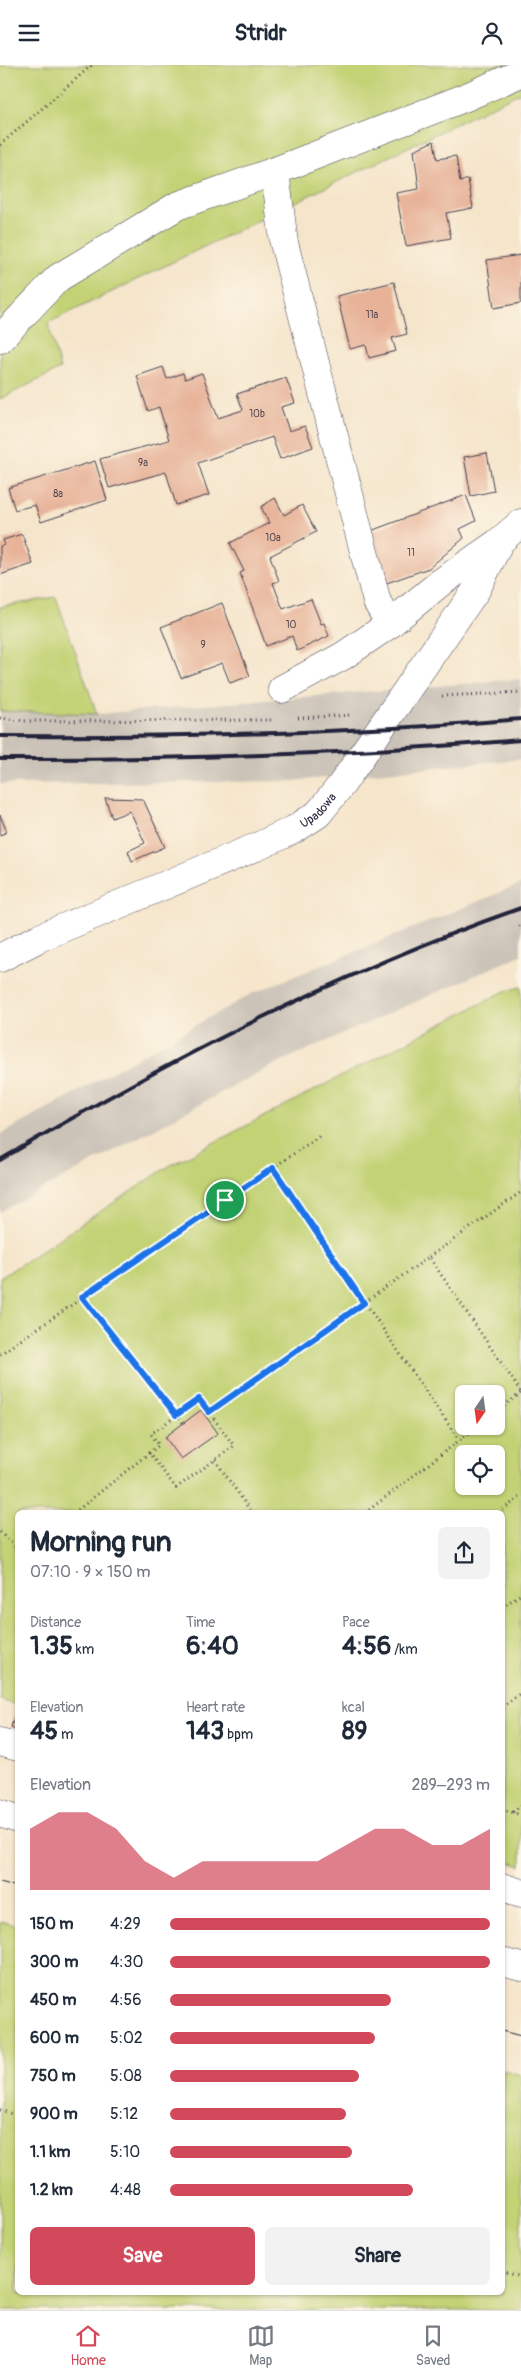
<!DOCTYPE html>
<html lang="en">
<head>
<meta charset="utf-8">
<style>
	body { margin:0; font-family:Pangolin,sans-serif; background:#f2f2f3; color:#1f2937; height:100vh; display:flex; flex-direction:column; font-size:19px; white-space:nowrap }
	* { box-sizing:border-box; margin:0 }
	p { font-size:16px; color:#747a83 }
	.icon { flex:none; width:28px; height:28px; fill:none; stroke:currentColor; stroke-width:2; stroke-linecap:round; stroke-linejoin:round }
	.map { position:relative; flex:1; overflow:hidden }
	.details { position:absolute; left:15px; top:1445px; width:490px; height:785px; display:flex; flex-direction:column; background:#fff; border-radius:8px; box-shadow:0 1px 4px #0004 }
	.details>* { flex:none }
	.needle { width:32px; rotate:193deg }
	.fabs { position:absolute; left:455px; top:1320px; display:grid; gap:10px }
	.fabs a { display:grid; place-items:center; width:50px; height:50px; border-radius:8px; background:#fff; box-shadow:0 1px 4px #0004; font-size:25px }
	.pin { position:absolute; display:grid; place-items:center; width:42px; height:42px; color:#fff; margin:-21px; border:2px solid #fff; border-radius:50%; box-shadow:0 1px 5px #0007 }
	.round { display:grid; place-items:center; flex:none; width:52px; height:52px; border-radius:8px; background:#f2f2f3 }
	.headline { display:flex; align-items:center; justify-content:space-between; height:85px; padding:0 15px }
	h1 { font-size:28px; font-weight:700; line-height:38px }
	.figures { display:grid; grid-template-columns:repeat(3,1fr); gap:8px; height:85px; padding:5px 15px }
	.figures div { display:grid; align-content:center }
	.figures b { font-size:25px; font-weight:700 }
	.figures small { font-size:14px; font-weight:400 }
	.figures p { font-size:14px }
	.chart { height:140px; padding:10px 15px }
	.chart p { display:flex; justify-content:space-between }
	.chart svg { width:100%; height:90px; margin-top:5px; fill:#d1495b; opacity:.7 }
	.cta { display:flex; gap:10px; margin-top:auto; padding:10px 15px }
	.cta a { flex:1; height:58px; border-radius:8px; background:#d1495b; color:#fff; font-size:20px; font-weight:700; line-height:58px; text-align:center }
	.cta a+a { background:#f2f2f3; color:#1f2937 }
	ul { padding:0 15px; list-style:none; font-size:16px }
	li { display:grid; grid-template-columns:80px 60px 1fr; align-items:center; height:38px }
	li i { height:12px; border-radius:6px; background:#d1495b }
	header { display:flex; justify-content:space-between; align-items:center; height:65px; padding:0 15px; background:#fff; font-size:22px; font-weight:700 }
	.tabs { display:flex; justify-content:space-around; align-items:center; height:70px; border-top:1px solid #e0e1e3; background:#fff; font-size:14px; color:#747a83 }
	.tabs a { display:grid; justify-items:center; gap:2px }
	.tabs .on { color:#d1495b }
	.map>svg:first-child { display:block }
	.industrial { fill:#cbc3b8 }
	.green { fill:#c2d274; stroke:#727a58; fill-rule:evenodd }
	.building { fill:#e7b298 }
	.lines { fill:none; stroke-linecap:round; stroke-linejoin:round }
	.minor-casing { stroke:#423f51; stroke-width:29 }
	.path { stroke:#423f51; stroke-width:3; stroke-dasharray:1 4; stroke-linecap:butt }
	.minor { stroke:#fff; stroke-width:28 }
	.tram { stroke:#22223b; stroke-width:1 }
	.rail { stroke:#22223b; stroke-width:4 }
	.route-casing { stroke:#fff; stroke-width:10 }
	.route { stroke:#1a73e8; stroke-width:6 }
	.labels { text-anchor:middle; dominant-baseline:central; stroke-width:4; stroke-linejoin:round; paint-order:stroke }
	.number-label { font-size:10px; fill:#534652 }
	.street-label { font-size:12px; fill:#22223b; stroke:#fcf5e5 }
</style>
</head>
<body>
<header><svg class="icon" aria-label="menu" viewBox="0 0 24 24"><path d="M4 6h16M4 12h16M4 18h16"/></svg>Stridr<svg class="icon" aria-label="person" viewBox="0 0 24 24"><circle cx="12" cy="8" r="4"/><path d="M4 21q1-7 8-7t8 7"/></svg></header>
<div class="map">
<svg width="521" height="2245" viewBox="0 0 521 2245">
	<rect width="100%" height="100%" fill="#fcf5e5"/>
	<filter id="ink" filterUnits="userSpaceOnUse"><feTurbulence type="fractalNoise" baseFrequency=".02" numOctaves="2"/><feDisplacementMap in="SourceGraphic" scale="10" xChannelSelector="R" yChannelSelector="G"/><feConvolveMatrix kernelMatrix="1 2 1 2 8 2 1 2 1" color-interpolation-filters="sRGB"/></filter>
	<filter id="wash" filterUnits="userSpaceOnUse"><feTurbulence type="fractalNoise" baseFrequency=".0096" numOctaves="4" result="noise"/><feDisplacementMap in="SourceGraphic" scale="20" xChannelSelector="R" yChannelSelector="G"/><feGaussianBlur stdDeviation="1.12" result="paint"/><feColorMatrix in="noise" values="0 0 0 0 0 0 0 0 0 0 0 0 0 0 0 0 0 1.4 0 .05"/><feComposite in="paint" operator="in"/></filter>
	<g filter="url(#wash)">
		<rect width="100%" height="100%" fill="#f5e5cb"/>
		<!-- industrial -->
		<path class="industrial" d="M521,614V694L292,716L0,719V646L97,649Z
			M521,819V890L273,1000L0,1147V1070L251,929Z"/>
		<!-- green -->
		<path class="green" d="M0,0H521V27L48,258L60,304L0,334Z
			M56,532L97,649L0,646V542Z
			M521,922V1801L503,1795L502,1448H18L17,1640L0,1635V1213L169,1101L505,926ZM464,1329H496V1361H464ZM464,1389H496V1421H464Z
			M0,1856L18,1861V2228H502L503,2005L521,2010V2245H0Z"/>
		<g id="blocks">
			<!-- building -->
			<path class="building" d="M434,76L437,94L456,91L460,117L468,114L473,143L446,148L451,173L406,181L396,128L419,124L414,85Z
				M521,190V238L494,243L487,195Z
				M394,217L407,269L392,273L396,286L369,293L366,280L350,284L337,231Z
				M163,302L167,314L183,308L185,314L202,308L218,353L243,345L237,329L286,313L295,338L281,342L289,366L305,361L313,382L280,394L272,372L198,398L209,430L176,440L166,407L109,423L100,394L169,375L159,342L148,346L137,311Z
				M487,388L494,426L471,431L464,392Z
				M95,396L107,435L41,457L35,440L15,445L8,423Z
				M466,430L476,456L460,464L464,473L429,503L384,519L368,467Z
				M275,433L284,450L302,440L316,467L270,491L279,516L273,518L283,544L311,534L321,559L324,558L329,571L297,586L292,571L266,581L240,508L244,506L230,478L269,458L261,442Z
				M22,469L33,499L0,510V481L5,480L3,475Z
				M222,538L250,611L230,618L222,598L181,613L161,562Z
				M105,733L143,734L165,782L132,796L128,786L145,778L130,746L112,753Z
				M0,750L7,767L0,770Z
				M201,1345L218,1368L181,1394L165,1372Z
				M17,1643H18V1665L11,1662Z"/>
		</g>
	</g>
	<g filter="url(#ink)">
		<use href="#blocks" fill-opacity="0" stroke="#423f51" stroke-width="1"/>
		<g class="lines">
			<defs>
				<g id="minor">
					<path d="M275,106L284,178L377,537L390,559L440,518L499,477"/>
					<path d="M0,274L58,213L177,141L275,106L464,33L521,8"/>
					<path d="M282,624L343,591L390,559"/>
					<path id="s1" d="M0,893L39,873L261,780L295,764L318,749L342,719L476,525L500,476L521,458"/>
					<path d="M0,1677L18,1682"/>
					<path d="M0,1748L18,1754"/>
					<path d="M502,1822L521,1828"/>
					<path d="M502,1897L521,1902"/>
				</g>
			</defs>
			<!-- minor casing -->
			<use href="#minor" class="minor-casing"/>
			<!-- path -->
			<path class="path" d="M0,80L92,0
				M442,631L521,627
				M0,653L24,656L271,655
				M298,653L351,650
				M519,861L521,860
				M273,1103L459,1375
				M429,1192L521,1127
				M82,1232L183,1358
				M0,1289L321,1070
				M496,1347L521,1328
				M149,1388L159,1380L151,1369L199,1334L209,1347
				M215,1395L252,1448
				M74,1448L149,1388L176,1423L234,1381L209,1347L429,1192L521,1327
				M365,1448L478,1361
				M499,1448L521,1431
				M0,1467L18,1485
				M502,1542L521,1529
				M502,1642L521,1628
				M502,1744L521,1750
				M513,1747L521,1740
				M0,2045L18,2051
				M502,2206L521,2212"/>
			<!-- minor -->
			<use href="#minor" class="minor"/>
			<!-- tram -->
			<path class="tram" d="M0,1817L18,1822
				M502,1966L521,1971"/>
			<!-- rail -->
			<path class="rail" d="M0,671C174,672 348,669 521,654
				M0,694C174,695 348,689 521,675
				M0,1095C166,997 338,907 521,843"/>
		</g>
	</g>
	<g class="lines" filter="url(#ink)">
		<defs>
			<path id="route" d="M273,1103L364,1238L209,1347L199,1334L176,1350L82,1232Z"/>
		</defs>
		<!-- route casing -->
		<use href="#route" class="route-casing"/>
		<!-- route -->
		<use href="#route" class="route"/>
	</g>
	<g class="labels">
		<!-- number labels -->
		<g class="number-label">
			<text x="372" y="250">11a</text>
			<text x="257" y="349">10b</text>
			<text x="143" y="398">9a</text>
			<text x="58" y="429">8a</text>
			<text x="273" y="473">10a</text>
			<text x="411" y="488">11</text>
			<text x="291" y="560">10</text>
			<text x="203" y="580">9</text>
		</g>
		<!-- street labels -->
		<g class="street-label">
			<text stroke="none"><textPath href="#s1" startOffset="352">Upadowa</textPath></text>
		</g>
	</g>
</svg>
<div class="fabs">
<a><svg class="needle" viewBox="-14 -14 28 28"><path d="M0-13l5 13h-10z" fill="#e53935"/><path d="M0 13l5-13h-10z" fill="#747a83"/></svg></a>
<a><svg class="icon" aria-label="locate" viewBox="0 0 24 24"><circle cx="12" cy="12" r="6"/><path d="M12 2v4M12 18v4M2 12h4M18 12h4"/></svg></a>
</div>
<div class="pin" style="left:225px;top:1135px;background:#1e9e55"><svg class="icon" aria-label="arrive" viewBox="0 0 24 24"><path d="M6 21V4h12l-3 4 3 4H6"/></svg></div>
<section class="details">
<div class="headline"><div><h1>Morning run</h1><p>07:10 · 9 × 150 m</p></div><a class="round"><svg class="icon" aria-label="share" viewBox="0 0 24 24"><path d="M12 15V3M7 8l5-5 5 5M5 13v7h14v-7"/></svg></a></div>
<div class="figures">
<div><p>Distance</p><b>1.35<small> km</small></b></div>
<div><p>Time</p><b>6:40</b></div>
<div><p>Pace</p><b>4:56<small> /km</small></b></div>
</div>
<div class="figures">
<div><p>Elevation</p><b>45<small> m</small></b></div>
<div><p>Heart rate</p><b>143<small> bpm</small></b></div>
<div><p>kcal</p><b>89</b></div>
</div>
<div class="chart"><p><span>Elevation</span>289–293 m</p>
<svg viewBox="0 0 160 44" preserveAspectRatio="none"><path d="M0 44V14L10 6L20 6L30 14L40 30L50 38L60 30L70 30L80 30L90 30L100 30L110 22L120 14L130 14L140 22L150 22L160 14V44z"/></svg>
</div>
<ul>
<li><b>150 m</b>4:29<i style="width:100%"></i></li>
<li><b>300 m</b>4:30<i style="width:100%"></i></li>
<li><b>450 m</b>4:56<i style="width:69%"></i></li>
<li><b>600 m</b>5:02<i style="width:64%"></i></li>
<li><b>750 m</b>5:08<i style="width:59%"></i></li>
<li><b>900 m</b>5:12<i style="width:55%"></i></li>
<li><b>1.1 km</b>5:10<i style="width:57%"></i></li>
<li><b>1.2 km</b>4:48<i style="width:76%"></i></li>
</ul>
<div class="cta"><a>Save</a><a>Share</a></div>
</section>
</div>
<nav class="tabs">
<a class="on"><svg class="icon" aria-label="home" viewBox="0 0 24 24"><path d="M3 11l9-7 9 7M6 9v11h12V9"/></svg>Home</a>
<a><svg class="icon" aria-label="map" viewBox="0 0 24 24"><path d="M3 6l6-2 6 2 6-2v14l-6 2-6-2-6 2zM9 4v14M15 6v14"/></svg>Map</a>
<a><svg class="icon" aria-label="saved" viewBox="0 0 24 24"><path d="M7 4h10v16l-5-4-5 4z"/></svg>Saved</a>
</nav>
</body>
</html>
